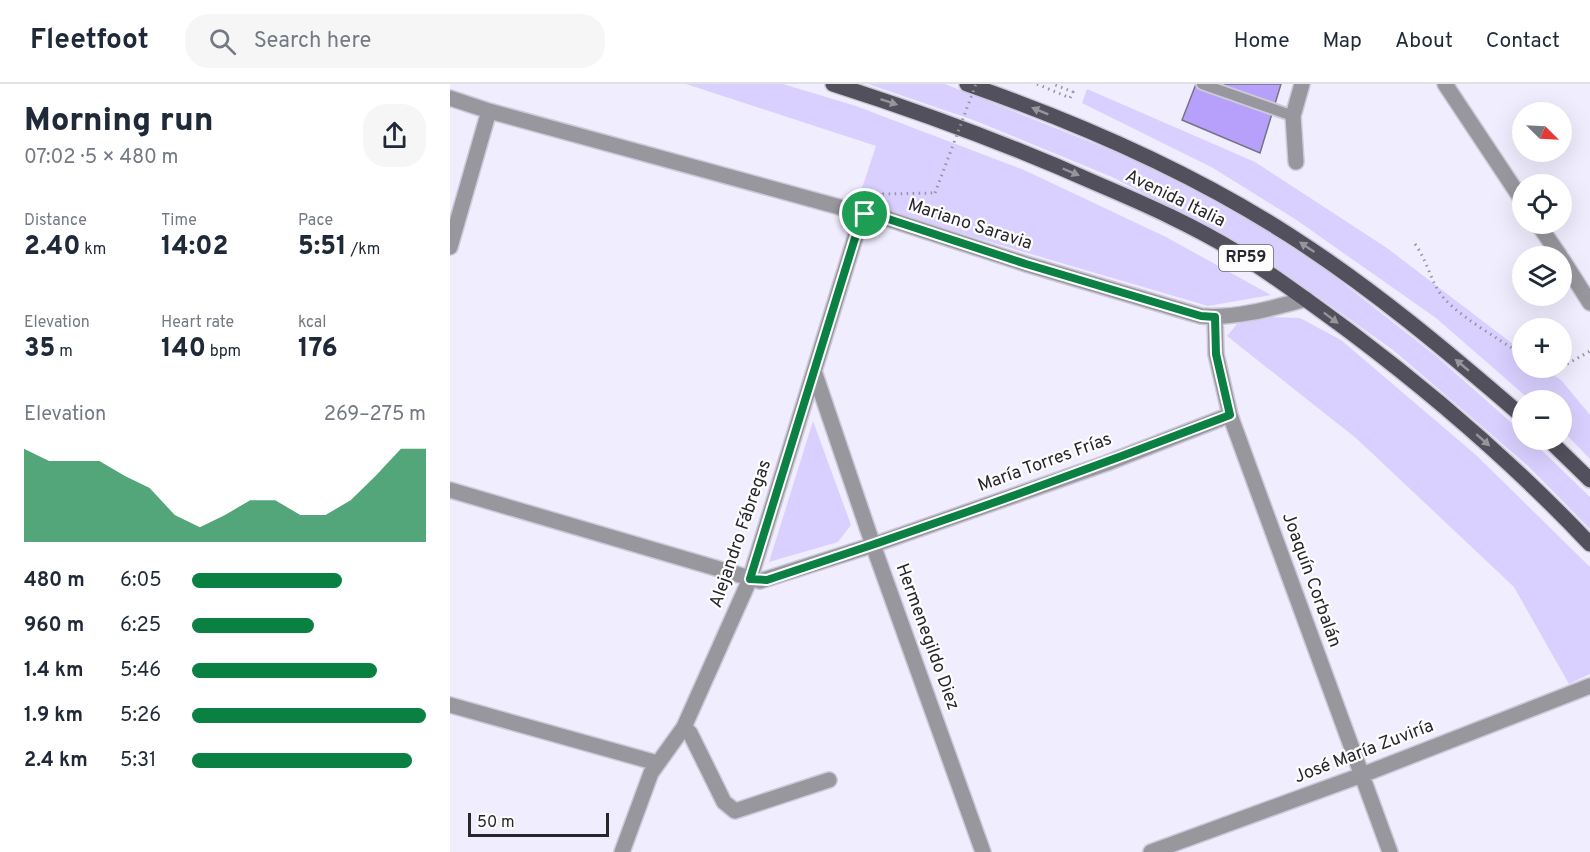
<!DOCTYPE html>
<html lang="en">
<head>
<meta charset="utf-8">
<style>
	body { margin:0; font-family:Overpass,sans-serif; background:#f6f6f7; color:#1f2937; height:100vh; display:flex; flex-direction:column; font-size:22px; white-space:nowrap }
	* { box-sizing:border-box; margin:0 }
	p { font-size:20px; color:#747a83 }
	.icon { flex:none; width:33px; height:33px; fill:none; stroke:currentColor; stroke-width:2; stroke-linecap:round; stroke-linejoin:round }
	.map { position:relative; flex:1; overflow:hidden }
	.side { display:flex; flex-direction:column; background:#fff; width:450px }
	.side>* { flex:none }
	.needle { width:39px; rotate:114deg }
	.buttons { position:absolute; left:1062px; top:18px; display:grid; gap:12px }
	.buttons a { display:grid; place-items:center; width:60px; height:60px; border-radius:50%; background:#fff; box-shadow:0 6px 24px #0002; font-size:30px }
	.scale { position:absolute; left:18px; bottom:15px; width:141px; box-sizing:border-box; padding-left:6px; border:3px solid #27262c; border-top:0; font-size:16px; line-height:21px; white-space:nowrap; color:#27262c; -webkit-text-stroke:4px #fdfdfd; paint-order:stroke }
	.pin { position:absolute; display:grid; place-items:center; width:51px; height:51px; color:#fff; margin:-26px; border:3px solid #fff; border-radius:50%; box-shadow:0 2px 6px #0007 }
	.round { display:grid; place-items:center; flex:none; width:63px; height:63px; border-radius:24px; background:#f6f6f7 }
	.headline { display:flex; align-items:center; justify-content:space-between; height:102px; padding:0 24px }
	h1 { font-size:33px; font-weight:800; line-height:45px }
	.stats { display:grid; grid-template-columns:repeat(3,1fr); gap:9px; height:102px; padding:6px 24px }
	.stats div { display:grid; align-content:center }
	.stats b { font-size:26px; font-weight:800 }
	.stats small { font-size:16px; font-weight:400 }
	.stats p { font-size:16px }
	.chart { height:168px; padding:12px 24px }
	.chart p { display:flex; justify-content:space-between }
	.chart svg { width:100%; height:108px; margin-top:6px; fill:#0b8043; opacity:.7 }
	ul { padding:0 24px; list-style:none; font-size:20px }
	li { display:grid; grid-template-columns:96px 72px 1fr; align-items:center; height:45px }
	li i { height:15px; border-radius:8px; background:#0b8043 }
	header { display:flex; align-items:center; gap:36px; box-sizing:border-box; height:84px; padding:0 30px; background:#fff; border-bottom:2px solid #e0e1e3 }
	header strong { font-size:28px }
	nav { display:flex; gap:33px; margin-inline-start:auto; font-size:21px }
	.search { width:420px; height:54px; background:#f6f6f7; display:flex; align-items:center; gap:15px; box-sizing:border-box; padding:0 21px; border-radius:24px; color:#747a83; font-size:22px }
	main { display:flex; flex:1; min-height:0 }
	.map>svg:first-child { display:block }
	.green { fill:#dad0ff }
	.building { fill:#b7a0fb; stroke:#767382; stroke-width:1.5 }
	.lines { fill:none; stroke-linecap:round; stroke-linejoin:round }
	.service-casing { stroke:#ccc9d8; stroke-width:14 }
	.minor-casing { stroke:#ccc9d8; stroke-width:18 }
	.primary-casing { stroke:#ccc9d8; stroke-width:18 }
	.path { stroke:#9895a2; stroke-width:3; stroke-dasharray:1.5 4.5; stroke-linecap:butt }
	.service { stroke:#98979e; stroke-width:10 }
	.minor { stroke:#98979e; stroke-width:15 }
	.primary { stroke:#52505c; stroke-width:15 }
	.path-bridge { stroke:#9895a2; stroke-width:3; stroke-dasharray:1.5 4.5; stroke-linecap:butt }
	.oneway { fill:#96959c }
	.route-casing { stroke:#fff; stroke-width:12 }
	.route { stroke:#0b8043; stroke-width:8 }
	.labels { text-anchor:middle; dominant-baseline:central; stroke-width:4.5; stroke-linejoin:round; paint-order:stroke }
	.shield { fill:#fdfdfd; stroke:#67666b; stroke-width:1.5 }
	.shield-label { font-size:16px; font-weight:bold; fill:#27262c }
	.street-label { font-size:18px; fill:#27262c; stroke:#fdfdfd }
</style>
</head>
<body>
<header>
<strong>Fleetfoot</strong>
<div class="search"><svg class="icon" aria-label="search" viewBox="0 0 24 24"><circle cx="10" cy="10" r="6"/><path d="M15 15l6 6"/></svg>Search here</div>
<nav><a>Home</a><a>Map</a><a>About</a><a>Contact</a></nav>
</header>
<main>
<section class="side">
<div class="headline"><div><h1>Morning run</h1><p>07:02 · 5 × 480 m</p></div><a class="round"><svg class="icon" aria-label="share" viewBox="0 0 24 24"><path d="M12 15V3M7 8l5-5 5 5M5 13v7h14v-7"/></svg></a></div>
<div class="stats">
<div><p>Distance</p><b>2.40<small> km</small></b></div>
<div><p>Time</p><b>14:02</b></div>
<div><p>Pace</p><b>5:51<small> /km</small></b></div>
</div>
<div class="stats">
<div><p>Elevation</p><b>35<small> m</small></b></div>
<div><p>Heart rate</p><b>140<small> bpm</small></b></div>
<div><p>kcal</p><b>176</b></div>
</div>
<div class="chart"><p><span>Elevation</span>269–275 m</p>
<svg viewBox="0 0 160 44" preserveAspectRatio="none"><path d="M0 44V6L10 11L20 11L30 11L40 17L50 22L60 33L70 38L80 33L90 27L100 27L110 33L120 33L130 27L140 17L150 6L160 6V44z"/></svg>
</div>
<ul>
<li><b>480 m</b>6:05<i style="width:64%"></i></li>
<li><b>960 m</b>6:25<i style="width:52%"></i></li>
<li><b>1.4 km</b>5:46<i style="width:79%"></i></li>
<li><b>1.9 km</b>5:26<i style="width:100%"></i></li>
<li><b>2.4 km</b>5:31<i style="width:94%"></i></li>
</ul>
</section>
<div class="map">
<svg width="1140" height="768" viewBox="0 0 1140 768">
	<rect width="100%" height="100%" fill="#f0edfe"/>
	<!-- green -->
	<path class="green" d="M236,0H333L406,22L574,86L716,153L821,211L758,222L407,119L426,62Z
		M418,0H495L683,75L791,130L879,188L986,272L1072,348V356H1081L1140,413V445L1077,381L943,266L806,169L662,93L526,37Z
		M637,5L805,78L937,164L1072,267V284H1094L1112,297L1140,331V375L1112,346V316H1080L986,234L845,135L763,84L632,19Z
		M818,233L850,234L891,256L1026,371L1140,483V590L1119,600L1064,503L907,355L777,252L787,240Z
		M363,337L401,441L388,458L319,478Z"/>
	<!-- building -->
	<path class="building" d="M746,0H831L810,69L732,36Z"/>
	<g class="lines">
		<defs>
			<path id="service" d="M752,0L843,32"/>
			<path id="minor" d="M995,0L1072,116
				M0,14L39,27L415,130L426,131L576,180L751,232C785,235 823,224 856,215
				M846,78L843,32L852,0
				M1088,140L1110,172
				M0,163L39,27
				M1112,175L1140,219
				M765,233L766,270L780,331L940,768
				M365,290L423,461L533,768
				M0,406L310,497L423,461L657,379L780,331
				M0,621L207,679
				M234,643L240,649L274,718L285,727L379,696
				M172,768L201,689L234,643L300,495L405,154L415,130
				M701,768L912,691L1140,602"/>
			<path id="primary" d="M383,0C474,29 563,62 650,101C697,121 744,142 788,169C828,194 865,222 903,250C988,314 1067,383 1140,460
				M517,0C626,38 741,88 839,151C922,204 998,268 1072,332
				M1099,356L1140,396"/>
		</defs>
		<!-- service casing -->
		<use href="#service" class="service-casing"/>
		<!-- minor casing -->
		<use href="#minor" class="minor-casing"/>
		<!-- primary casing -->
		<use href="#primary" class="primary-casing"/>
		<!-- path -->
		<path class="path" d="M587,0L620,14L623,8L603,0
			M431,116L433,110L485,109
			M965,160C976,175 979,191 988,206C1000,228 1050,255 1072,271
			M1112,283L1140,267
			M1093,284L1098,286L1111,284"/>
		<!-- service -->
		<use href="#service" class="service"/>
		<!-- minor -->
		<use href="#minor" class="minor"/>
		<!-- primary -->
		<use href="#primary" class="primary"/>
		<!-- path-bridge -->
		<path class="path-bridge" d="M485,109L526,0"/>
	</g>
	<!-- one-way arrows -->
	<defs><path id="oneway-solid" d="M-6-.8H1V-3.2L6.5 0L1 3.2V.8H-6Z" transform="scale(1.5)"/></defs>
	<g class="oneway">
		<use href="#oneway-solid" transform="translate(439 18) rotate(18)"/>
		<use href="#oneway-solid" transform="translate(590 27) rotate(-158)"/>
		<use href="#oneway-solid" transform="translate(621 88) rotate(23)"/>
		<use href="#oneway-solid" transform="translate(857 163) rotate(-146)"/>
		<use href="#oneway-solid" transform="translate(881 234) rotate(37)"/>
		<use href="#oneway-solid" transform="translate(1012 281) rotate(-140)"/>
		<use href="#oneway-solid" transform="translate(1033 356) rotate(41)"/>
	</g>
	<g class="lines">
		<defs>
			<path id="route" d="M415,130L426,131L576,180L751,232L765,233L766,270L780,331C627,390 473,445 317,496L300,495L405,154Z"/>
		</defs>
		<!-- route casing -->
		<use href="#route" class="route-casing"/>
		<!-- route -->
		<use href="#route" class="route"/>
	</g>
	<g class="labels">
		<!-- shield labels -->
		<rect class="shield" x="769" y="161" width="54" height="26" rx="4.5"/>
		<g class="shield-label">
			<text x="796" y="174">RP59</text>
		</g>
		<!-- street labels -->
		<g class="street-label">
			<text transform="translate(725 115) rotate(26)">Avenida Italia</text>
			<text transform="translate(520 141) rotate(18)">Mariano Saravia</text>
			<text transform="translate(595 379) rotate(-20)">María Torres Frías</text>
			<text transform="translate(291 450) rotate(-71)">Alejandro Fábregas</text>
			<text transform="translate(861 496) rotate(70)">Joaquín Corbalán</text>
			<text transform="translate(477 553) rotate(70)">Hermenegildo Diez</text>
			<text transform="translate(914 668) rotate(-21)">José María Zuviría</text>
		</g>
	</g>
</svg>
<div class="buttons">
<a><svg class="needle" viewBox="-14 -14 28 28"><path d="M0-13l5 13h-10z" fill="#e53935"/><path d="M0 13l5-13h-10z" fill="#747a83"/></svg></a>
<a><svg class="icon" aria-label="locate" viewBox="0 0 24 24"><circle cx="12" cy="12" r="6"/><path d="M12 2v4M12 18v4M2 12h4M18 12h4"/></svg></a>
<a><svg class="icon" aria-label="layers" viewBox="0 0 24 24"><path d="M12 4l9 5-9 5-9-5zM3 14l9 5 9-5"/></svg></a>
<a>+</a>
<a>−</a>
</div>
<div class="scale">50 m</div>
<div class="pin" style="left:415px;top:130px;background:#1e9e55"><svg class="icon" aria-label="arrive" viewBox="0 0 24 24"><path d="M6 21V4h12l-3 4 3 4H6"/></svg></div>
</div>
</main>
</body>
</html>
